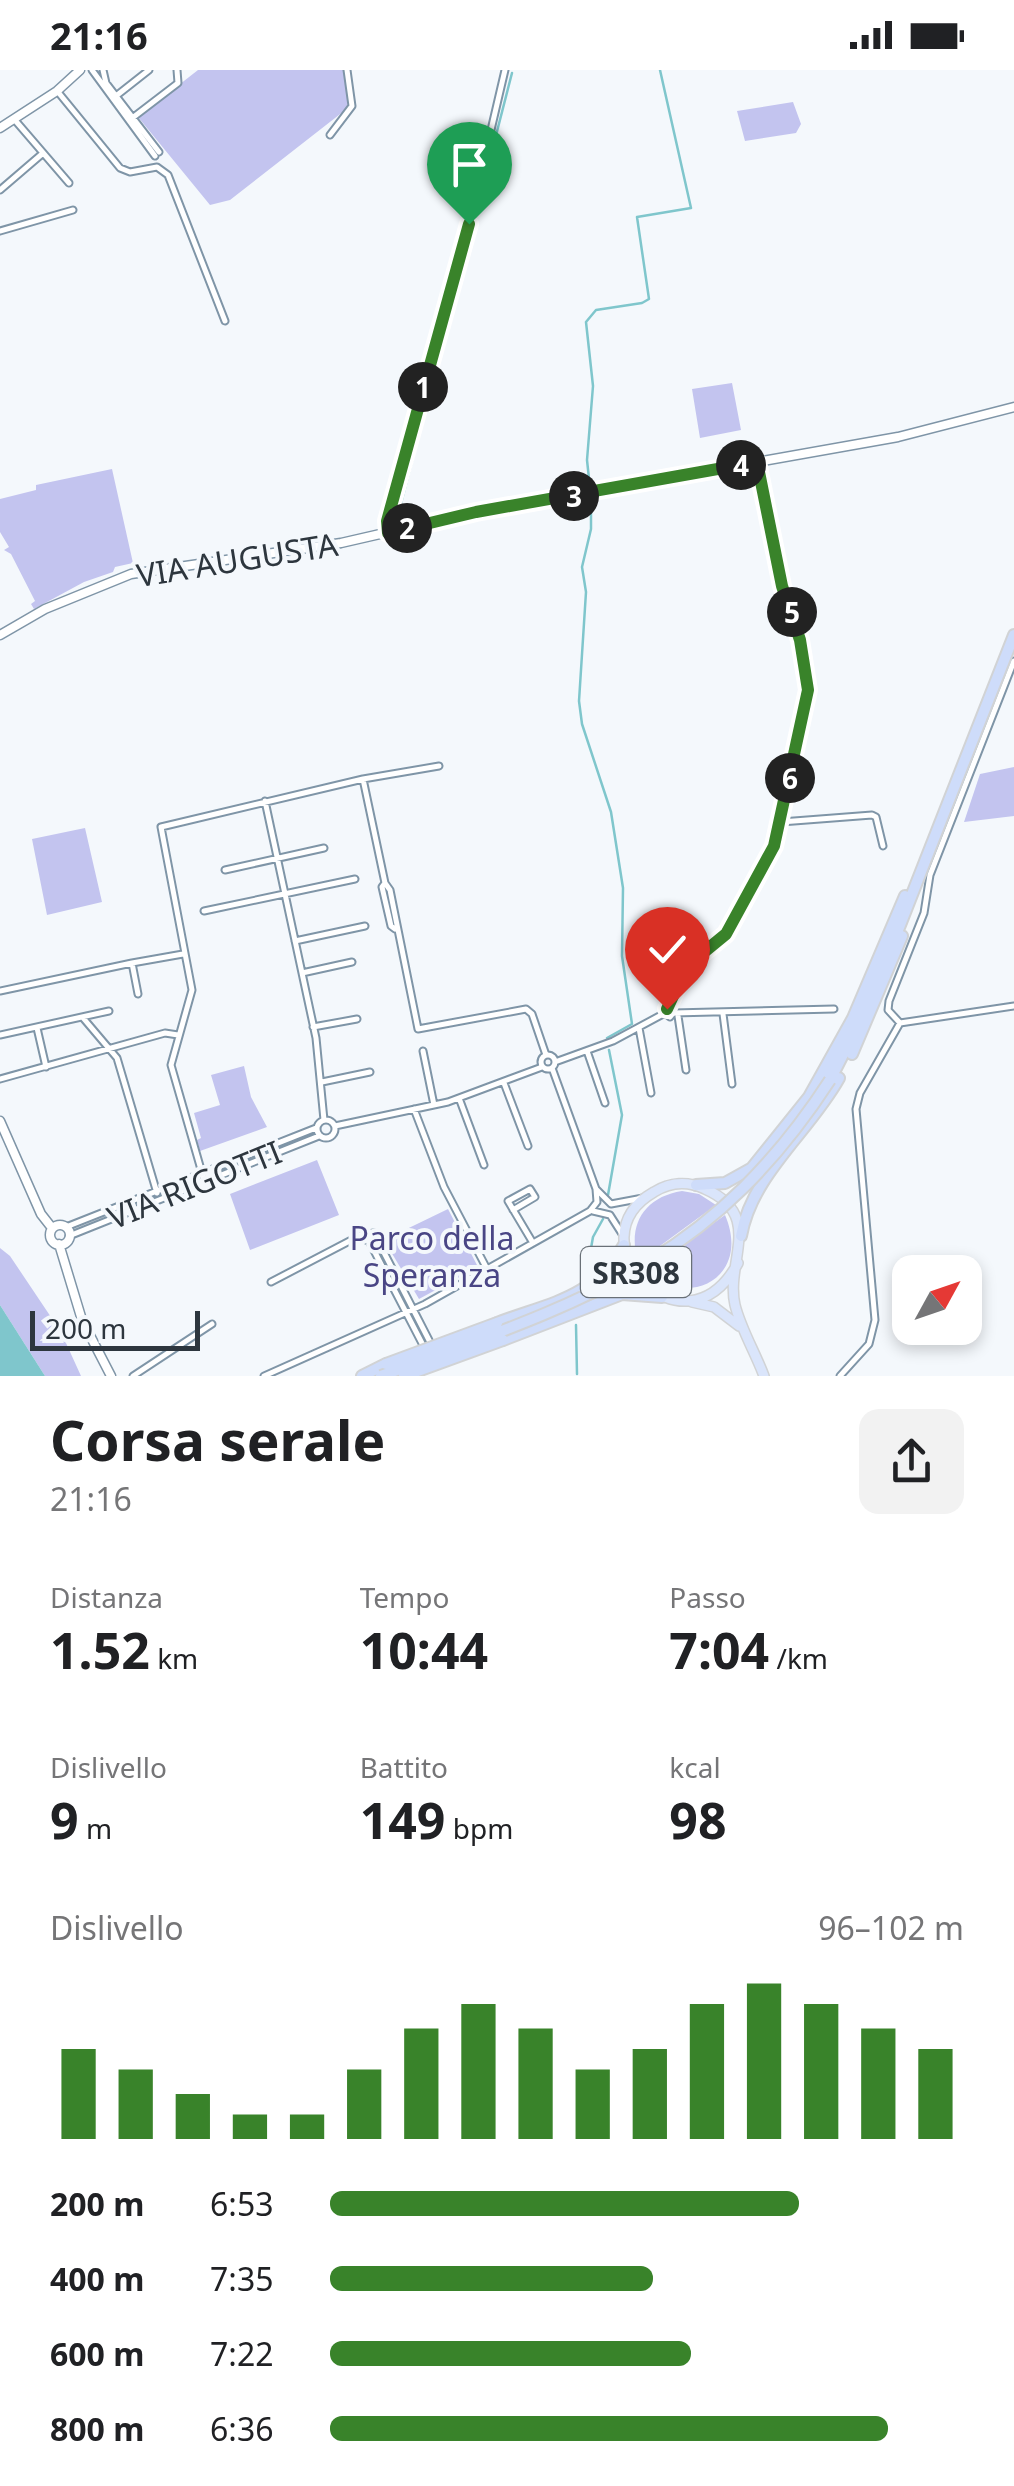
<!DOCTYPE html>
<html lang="it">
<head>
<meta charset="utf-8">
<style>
	body { margin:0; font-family:"Noto Sans",sans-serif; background:#f2f2f2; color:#202124; height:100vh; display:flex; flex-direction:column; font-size:38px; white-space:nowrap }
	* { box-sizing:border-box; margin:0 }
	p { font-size:32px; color:#757577 }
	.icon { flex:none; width:55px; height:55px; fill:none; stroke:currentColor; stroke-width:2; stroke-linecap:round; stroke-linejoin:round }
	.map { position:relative; height:1306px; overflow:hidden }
	.details { display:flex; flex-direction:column; background:#fff; flex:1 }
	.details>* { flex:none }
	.needle { width:65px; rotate:50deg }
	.fabs { position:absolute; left:892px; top:1185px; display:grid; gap:20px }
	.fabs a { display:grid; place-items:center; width:90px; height:90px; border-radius:20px; background:#fff; box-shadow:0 5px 15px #0003; font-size:50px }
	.scale { position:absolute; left:30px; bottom:25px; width:170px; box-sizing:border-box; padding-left:10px; border:5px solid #2d363e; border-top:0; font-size:28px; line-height:35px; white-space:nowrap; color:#2d363e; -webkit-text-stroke:8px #f4f8fc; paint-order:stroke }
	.pin { position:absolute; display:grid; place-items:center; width:85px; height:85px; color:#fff; margin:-102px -42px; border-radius:50% 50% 50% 0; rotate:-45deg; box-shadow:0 0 10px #0007 }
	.pin .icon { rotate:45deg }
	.km { position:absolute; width:50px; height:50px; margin:-25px; border-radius:50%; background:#222; color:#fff; font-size:28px; line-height:50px; text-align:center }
	.round { display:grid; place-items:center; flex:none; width:105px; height:105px; border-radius:20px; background:#f2f2f2 }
	.headline { display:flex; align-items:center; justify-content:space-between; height:170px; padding:0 50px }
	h1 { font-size:55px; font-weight:700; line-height:75px }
	.metrics { display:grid; grid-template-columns:repeat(3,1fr); gap:15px; height:170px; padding:10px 50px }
	.metrics div { display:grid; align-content:center }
	.metrics b { font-size:50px; font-weight:700 }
	.metrics small { font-size:28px; font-weight:400 }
	.metrics p { font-size:28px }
	.chart { height:280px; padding:20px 50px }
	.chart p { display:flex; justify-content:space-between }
	.chart svg { width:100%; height:180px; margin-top:10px; stroke:#39832a; stroke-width:6 }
	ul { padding:0 50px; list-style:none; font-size:32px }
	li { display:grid; grid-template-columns:160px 120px 1fr; align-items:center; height:75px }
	li i { height:25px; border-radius:12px; background:#39832a }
	.status { display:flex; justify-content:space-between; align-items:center; height:70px; padding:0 50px; background:#fff; direction:ltr }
	.status svg { height:28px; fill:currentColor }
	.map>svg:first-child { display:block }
	.green { fill:#c3c4ef }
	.water { fill:#7fc6cc }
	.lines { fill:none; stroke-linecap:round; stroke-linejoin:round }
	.stream { stroke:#7fc6cc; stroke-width:2.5 }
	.minor-casing { stroke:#7f95a7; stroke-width:9 }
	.tertiary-casing { stroke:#7f95a7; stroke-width:11 }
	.secondary-casing { stroke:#7f95a7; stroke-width:11 }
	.primary-casing { stroke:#d1d3d5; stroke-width:12 }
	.trunk-casing { stroke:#d1d3d5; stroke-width:14 }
	.minor { stroke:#fff; stroke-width:5 }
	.tertiary { stroke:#fff; stroke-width:8 }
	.secondary { stroke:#fff; stroke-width:8 }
	.primary { stroke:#dae5fb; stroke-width:9 }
	.trunk { stroke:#cedcfa; stroke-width:10 }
	.trunk-bridge-casing { stroke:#d1d3d5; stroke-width:14; stroke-linecap:butt }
	.trunk-bridge { stroke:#cedcfa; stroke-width:10 }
	.route-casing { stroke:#fff; stroke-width:20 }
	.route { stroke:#39832a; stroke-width:12 }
	.labels { text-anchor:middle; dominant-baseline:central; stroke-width:8; stroke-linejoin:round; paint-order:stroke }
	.shield { fill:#f4f8fc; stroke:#697077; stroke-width:2.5 }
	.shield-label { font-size:30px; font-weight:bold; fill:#2d363e }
	.street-label { font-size:32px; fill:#2d363e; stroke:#f4f8fc }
	.park-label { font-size:32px; fill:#4a4685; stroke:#f4f8fc }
</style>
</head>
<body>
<div class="status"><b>21:16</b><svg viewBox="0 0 49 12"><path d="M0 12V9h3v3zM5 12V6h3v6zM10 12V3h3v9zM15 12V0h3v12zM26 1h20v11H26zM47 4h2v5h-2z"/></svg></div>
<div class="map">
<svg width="1014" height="1306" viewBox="0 0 1014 1306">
	<rect width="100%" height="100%" fill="#f4f8fc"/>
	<!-- green -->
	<path class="green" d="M198,0H344L350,32L344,41L230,130L210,135L138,47Z
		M793,32L801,54L796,63L745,71L737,41Z
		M732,313L741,360L700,368L692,319Z
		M112,399L133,493L115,497L113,502L84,512L34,539L31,534L35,531L11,484L4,480L9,477L0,462V429L36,420V415Z
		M1014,697V746L964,752L980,704Z
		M85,758L102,832L47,845L32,769Z
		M244,996L251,1027L267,1057L200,1081L197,1070L201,1068L194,1043L220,1035L211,1005Z
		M317,1090L339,1145L250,1180L230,1124Z
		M682,1121L699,1124L716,1135L638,1192C627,1155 644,1127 682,1121Z
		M448,1139L478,1197L419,1229L384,1170Z
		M725,1145C751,1205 693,1240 644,1203Z
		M0,1178L10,1186L61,1262L81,1306H45L0,1235Z"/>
	<!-- water -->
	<path class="water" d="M0,1235L45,1306H0Z"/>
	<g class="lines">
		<!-- stream -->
		<path class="stream" d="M463,194L512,3
			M461,203L398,445L404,452H411L474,435L561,423
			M590,418L587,390L593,316L586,252L596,240L642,233L649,229L637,147L691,138L660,0
			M591,423V459L582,497L586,522L579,631L582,654L611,742L623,818L622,886L632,954L607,968
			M608,1125L622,1045L609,980
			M585,1212L593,1167L603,1149
			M576,1255L577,1304"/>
		<defs>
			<path id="minor" d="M92,0L155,86
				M103,0L106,13L159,82
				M58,22L120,98L130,102L157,97L168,105L225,251
				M116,26L149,0
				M14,49L69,113
				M131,49L178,13L177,0
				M330,65L352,36L347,0
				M0,120L42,84
				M0,161L73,140
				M388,463L387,451L469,154L505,0
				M363,709L385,813L382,817L391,856L395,859
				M265,731L316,968L324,1050
				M781,752L872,745L876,747L883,776
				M225,800L324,778
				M385,813L390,820L418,959L526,939L532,944L546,985
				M204,841L355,809
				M295,871L365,856
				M132,893L183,884
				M302,903L352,892
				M0,921L132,893L138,924
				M668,938L687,896L725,864L775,776L808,620L800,571L783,517L757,392
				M673,943L834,939
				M723,944L732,1014
				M678,946L686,1000
				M84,949L117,988L157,1123
				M900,953L888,940L889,931L924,843L930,805L1014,591
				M313,957L357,949
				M37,958L46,997
				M639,958L651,1023
				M0,965L109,941
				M423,981L434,1035
				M587,981L605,1033
				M541 992a7 7 0 1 1 14 0a7 7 0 1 1-14 0Z
				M555,992L613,971L665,943L670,947L673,942L668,938L665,943
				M552,998L596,1119L611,1134L643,1128
				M0,1009L165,963L178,965
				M322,1012L370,1002
				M504,1013L528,1076
				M459,1028L484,1095
				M414,1039L444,1117L487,1199
				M317 1059a9 9 0 1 1 18 0a9 9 0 1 1-18 0Z
				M335,1056L448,1032L542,997
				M204,1110L171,995L192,920L161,757L363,709L439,696
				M513,1140L535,1127L530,1119L508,1131L533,1173
				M593,1141L610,1145L624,1167
				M66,1157L316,1058
				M69,1166L319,1066
				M360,1168L369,1171L426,1281
				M271,1212L361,1165L374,1163L432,1276
				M133,1306L212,1254
				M264,1306L425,1234L590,1141L597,1132L596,1119
				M840,1306L869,1274L875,1250L856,1039L860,1023L900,953L1014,936"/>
			<path id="tertiary" d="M0,565L45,539L131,504L341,473L476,442L898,367L1014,337"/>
			<path id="secondary" d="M0,58L57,21L80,0
				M0,1051L41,1144L52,1158
				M50 1165a10 10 0 1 1 20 0a10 10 0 1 1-20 0Z
				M59,1174L82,1250L111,1306"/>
			<path id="primary" d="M738,1193C683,1293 570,1170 654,1122C670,1112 688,1111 705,1119C765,1145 725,1192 735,1235C741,1259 755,1282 764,1306
				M692,1232L714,1237L739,1256"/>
			<path id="trunk" d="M852,984L902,866
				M830,1010L859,953L900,855L1014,565
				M696,1115L725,1113L752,1098L809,1027L853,948L905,826
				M741,1166C752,1104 809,1062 839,1008
				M497,1253C552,1232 593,1229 624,1175
				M503,1270L622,1224L662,1227
				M362,1306L386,1294"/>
		</defs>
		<!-- minor casing -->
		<use href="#minor" class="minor-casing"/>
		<!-- tertiary casing -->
		<use href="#tertiary" class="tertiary-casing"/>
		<!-- secondary casing -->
		<use href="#secondary" class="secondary-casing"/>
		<!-- primary casing -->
		<use href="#primary" class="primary-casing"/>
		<!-- trunk casing -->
		<use href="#trunk" class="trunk-casing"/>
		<!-- minor -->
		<use href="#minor" class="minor"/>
		<!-- tertiary -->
		<use href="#tertiary" class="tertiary"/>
		<!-- secondary -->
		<use href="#secondary" class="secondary"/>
		<!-- primary -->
		<use href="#primary" class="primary"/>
		<!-- trunk -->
		<use href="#trunk" class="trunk"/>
		<defs>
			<path id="trunk-bridge" d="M386,1294L497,1253
				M381,1306C578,1233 709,1196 830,1010
				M404,1306L503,1270"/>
		</defs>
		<!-- trunk-bridge casing -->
		<use href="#trunk-bridge" class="trunk-bridge-casing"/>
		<!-- trunk-bridge -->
		<use href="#trunk-bridge" class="trunk-bridge"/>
	</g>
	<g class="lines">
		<defs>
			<path id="route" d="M469,154L387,451L388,463L476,442L757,392L782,516L800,570L808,620L774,776L726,864L687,896L667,939"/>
		</defs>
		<!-- route casing -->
		<use href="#route" class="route-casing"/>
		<!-- route -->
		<use href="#route" class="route"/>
	</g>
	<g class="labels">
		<!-- shield labels -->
		<rect class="shield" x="581" y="1177" width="110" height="50" rx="8"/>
		<g class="shield-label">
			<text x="636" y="1202">SR308</text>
		</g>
		<!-- street labels -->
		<g class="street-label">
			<text transform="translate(237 489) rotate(-9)">VIA AUGUSTA</text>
			<text transform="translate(194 1114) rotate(-22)">VIA RIGOTTI</text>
		</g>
		<!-- park labels -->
		<g class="park-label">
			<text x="432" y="1167">Parco della<tspan x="432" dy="37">Speranza</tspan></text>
		</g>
	</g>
</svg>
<div class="fabs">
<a><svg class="needle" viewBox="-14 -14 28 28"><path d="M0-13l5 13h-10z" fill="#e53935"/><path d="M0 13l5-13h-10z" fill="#757577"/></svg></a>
</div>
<div class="scale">200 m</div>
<div class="pin" style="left:469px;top:154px;background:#1e9e55"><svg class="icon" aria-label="arrive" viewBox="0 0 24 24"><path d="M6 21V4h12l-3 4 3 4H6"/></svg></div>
<div class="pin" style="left:667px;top:939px;background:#d93025"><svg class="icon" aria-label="check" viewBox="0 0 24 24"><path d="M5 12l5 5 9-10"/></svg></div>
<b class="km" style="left:423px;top:317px">1</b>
<b class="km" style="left:407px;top:458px">2</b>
<b class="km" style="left:574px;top:426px">3</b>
<b class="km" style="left:741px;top:395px">4</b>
<b class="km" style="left:792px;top:542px">5</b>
<b class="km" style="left:790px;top:708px">6</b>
</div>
<section class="details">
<div class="headline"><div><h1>Corsa serale</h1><p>21:16</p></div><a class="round"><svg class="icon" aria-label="share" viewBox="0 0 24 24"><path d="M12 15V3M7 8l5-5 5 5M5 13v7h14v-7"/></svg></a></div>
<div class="metrics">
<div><p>Distanza</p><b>1.52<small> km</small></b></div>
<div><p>Tempo</p><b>10:44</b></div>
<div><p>Passo</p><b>7:04<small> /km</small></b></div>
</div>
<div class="metrics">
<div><p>Dislivello</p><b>9<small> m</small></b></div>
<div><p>Battito</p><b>149<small> bpm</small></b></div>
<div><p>kcal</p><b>98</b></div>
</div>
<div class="chart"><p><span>Dislivello</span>96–102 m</p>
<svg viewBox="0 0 160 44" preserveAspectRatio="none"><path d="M5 44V22M15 44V27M25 44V33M35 44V38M45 44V38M55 44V27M65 44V17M75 44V11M85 44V17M95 44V27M105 44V22M115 44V11M125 44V6M135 44V11M145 44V17M155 44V22"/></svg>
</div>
<ul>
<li><b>200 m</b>6:53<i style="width:74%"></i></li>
<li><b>400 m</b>7:35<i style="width:51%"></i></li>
<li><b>600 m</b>7:22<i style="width:57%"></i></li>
<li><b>800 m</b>6:36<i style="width:88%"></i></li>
</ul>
</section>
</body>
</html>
